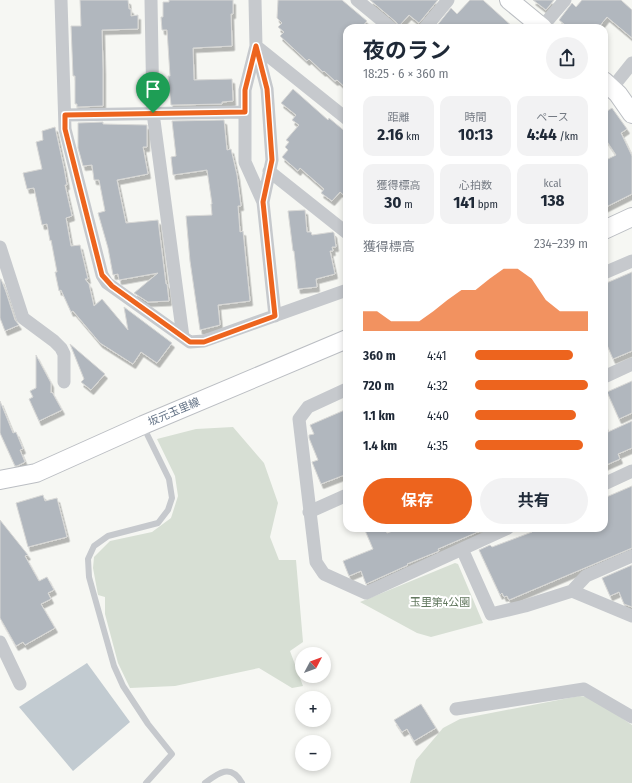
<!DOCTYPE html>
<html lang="ja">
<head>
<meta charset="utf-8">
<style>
	body { margin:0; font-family:"Fira Sans Condensed","Noto Sans JP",sans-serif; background:#f2f2f3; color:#1f2937; height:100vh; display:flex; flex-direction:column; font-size:15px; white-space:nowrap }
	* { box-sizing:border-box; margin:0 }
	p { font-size:13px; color:#747a83 }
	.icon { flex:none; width:22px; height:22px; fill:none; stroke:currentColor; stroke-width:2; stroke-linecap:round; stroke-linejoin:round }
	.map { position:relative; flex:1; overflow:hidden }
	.panel { position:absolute; left:343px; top:24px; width:265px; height:508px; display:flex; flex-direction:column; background:#fff; border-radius:12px; box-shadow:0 2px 6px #0003 }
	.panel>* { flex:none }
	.needle { width:26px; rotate:49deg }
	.buttons { position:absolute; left:295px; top:647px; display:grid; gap:8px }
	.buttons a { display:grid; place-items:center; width:36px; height:36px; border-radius:50%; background:#fff; box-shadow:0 2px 6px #0003; font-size:20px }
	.pin { position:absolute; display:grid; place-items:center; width:34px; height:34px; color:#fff; margin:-41px -17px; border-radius:50% 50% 50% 0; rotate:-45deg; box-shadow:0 0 4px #0007 }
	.pin .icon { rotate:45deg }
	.round { display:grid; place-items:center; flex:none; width:42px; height:42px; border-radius:21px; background:#f2f2f3 }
	.overview { display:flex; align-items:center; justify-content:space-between; height:68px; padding:0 20px }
	h1 { font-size:22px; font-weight:700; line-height:30px }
	.stats { display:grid; grid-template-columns:repeat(3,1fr); gap:6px; height:68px; padding:4px 20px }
	.stats div { display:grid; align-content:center; border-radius:10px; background:#f2f2f3; text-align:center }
	.stats b { font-size:17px; font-weight:700 }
	.stats small { font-size:11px; font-weight:400 }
	.stats p { font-size:11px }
	.chart { height:112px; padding:8px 20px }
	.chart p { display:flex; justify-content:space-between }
	.chart svg { width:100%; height:72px; margin-top:4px; fill:#ed641e; opacity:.7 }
	.action { display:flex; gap:8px; margin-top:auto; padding:8px 20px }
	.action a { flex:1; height:46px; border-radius:24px; background:#ed641e; color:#fff; font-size:16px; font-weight:700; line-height:46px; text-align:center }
	.action a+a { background:#f2f2f3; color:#1f2937 }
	ul { padding:0 20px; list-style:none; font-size:13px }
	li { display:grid; grid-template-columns:64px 48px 1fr; align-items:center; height:30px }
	li i { height:10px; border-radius:5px; background:#ed641e }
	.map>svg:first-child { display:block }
	.green { fill:#d7dfd4 }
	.water { fill:#c2cbd1 }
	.building { fill:#b1b7be; stroke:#d8d8d6; filter:url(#shadow) }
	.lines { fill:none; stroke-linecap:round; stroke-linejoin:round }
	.secondary-casing { stroke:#bbbec3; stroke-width:20 }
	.lane { stroke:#c6c9cd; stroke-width:6 }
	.street { stroke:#c6c9cd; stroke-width:13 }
	.secondary { stroke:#fff; stroke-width:18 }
	.route-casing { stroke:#fff; stroke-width:8 }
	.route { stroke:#ed641e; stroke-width:5 }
	.labels { text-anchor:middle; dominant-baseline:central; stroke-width:4; stroke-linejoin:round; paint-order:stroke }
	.street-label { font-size:11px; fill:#647386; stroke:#fff }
	.park-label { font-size:11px; fill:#62785f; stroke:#fff }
</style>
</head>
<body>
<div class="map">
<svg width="632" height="783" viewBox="0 0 632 783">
	<defs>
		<filter id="shadow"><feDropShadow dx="2.5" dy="4.5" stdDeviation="0" flood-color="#0004"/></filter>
	</defs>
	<rect width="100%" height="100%" fill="#f6f7f3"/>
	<!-- green -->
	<path class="green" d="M233,427L264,463L278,503L270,537L279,560H296L303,642L290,651L303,686L292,688L259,668L175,686L130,688L118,663L105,614V597L98,595L93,568L94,557L110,541L152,532L171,518L178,496L175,476L157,439L196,429Z
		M455,563L458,564L483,623L431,637L417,633L360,602Z
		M579,696L591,697L632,725V783H410L416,760L443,728L460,719Z"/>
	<!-- water -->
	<path class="water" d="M87,663L130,722L73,771L19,707Z"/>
	<!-- building -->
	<path class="building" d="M80,0H128L129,9H131V16L138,15V29L102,30L103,70V106L77,107V104H75V76H73L71,26H81Z
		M169,0H233V14H231L232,46L193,48L194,80L232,79L233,101L222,102V104L171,105L168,76H170L167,30H162L161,17H163V2H169Z
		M278,0H342L367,21L361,28H347V89L337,80L335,81L324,71L323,72L309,59L307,61L280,36L284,32L278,27L282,23L277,18Z
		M370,0H438L419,23L409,15L399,26L396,22Z
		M470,0H483L514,28H435L451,8L457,14Z
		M533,0H554L546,10Z
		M582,0H621L632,10V38L607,17L598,28H569L559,20L572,3L576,7Z
		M293,89L328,120L329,118L347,133V198L340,192L332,201L321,193L324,189L300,168L298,171L282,157L288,150L285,147L289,142L286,140L299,125L292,120L296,115L281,103Z
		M612,108L627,129L621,133L632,156V194L604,208V161L616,155L604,137V113Z
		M224,120L227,150L231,149L237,175L241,206H238L240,232L243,231L250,301L218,305L220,325L200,330L190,261L186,216L212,215L211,204H212L207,170L173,175L171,157L176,156L172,121Z
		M103,122V124L147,125V147H143L148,174L117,180L126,223L158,220L166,284H167L169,301L148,302L134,293L158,273L119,280L118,274L113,275L108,248L98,213L105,211L99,180H94L92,165L83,166L78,148V123Z
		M55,127L64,168L67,185H65L72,216L66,218L71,246L80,245L88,279H85L89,284L94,306L102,299L128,330L124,307L172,343L157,363L141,352L133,364L100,343L73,311L71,312L61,290L59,291L55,272H57L51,240L50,241L47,224L42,225L34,188L27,189L23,173L42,169L36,142L43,140L42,131Z
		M305,210L307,232H311L312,235L333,232L334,233L336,247H332L333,251H330L335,274L316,279L317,287L298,289L294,251H293L288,211Z
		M632,272V351L613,359L604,338V284Z
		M0,279H1L6,292L15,320L19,325L5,331L0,318Z
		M70,344L105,374L91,390L81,382L84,379Z
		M36,355L51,383V393L52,392L62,410L39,421L29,399L33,397L30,391L36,388Z
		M632,381V413L619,419L607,392Z
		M0,401L13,433L16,432L23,449L20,450L25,462L17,466H15L0,433Z
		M347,409V474L321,484L312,462L318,460L309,438V435L314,434L310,425Z
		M632,421V448L618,454L620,459L604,466V423L608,432Z
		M632,486V548L509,600L507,596L504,597L502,593L500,595L479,550L490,545L492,547L532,532L530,528H604V498Z
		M43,495L45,501L57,498L67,537L28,547L16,503Z
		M0,520L28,555L25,556L39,581L47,577L54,590L48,593L51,599L41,604L55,628L25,645L23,642L16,646L0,618Z
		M364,528H385L387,533L401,528H487L438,549L439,551L407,564L408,565L366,584L361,571L349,576L343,561L373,549Z
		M632,565V607L624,604L619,592L610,596L602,578Z
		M421,704L436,728L414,741L407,729L402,732L394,720Z"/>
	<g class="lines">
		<defs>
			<path id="secondary" d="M509,0L543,28
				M604,81L618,94L632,114
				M604,230L632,217
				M0,480L36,473L143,425L347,339"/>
		</defs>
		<!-- secondary casing -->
		<use href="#secondary" class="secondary-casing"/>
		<!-- lane -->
		<path class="lane" d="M143,426L169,479L172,498L168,510L158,523L108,536L94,546L88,559L89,577L114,666L123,686L148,724L172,754L146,783
			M205,783C218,773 231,763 242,783"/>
		<!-- street -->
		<path class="street" d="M61,0L65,129L102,275L107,283L190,342L204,341L347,290
			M151,0L153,113L183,337
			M255,0L256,46L267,89L272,160L263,202
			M357,0L391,28
			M542,27L565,0
			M425,28L448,0
			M256,46L245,90V162L263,202L275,316
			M256,46L347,119
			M612,88L632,63
			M65,115L245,112
			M269,171L347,233
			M0,247L23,318L54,341L61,348L64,354V382
			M604,273L632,261
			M604,377L632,364
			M347,389L308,407L299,419L316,562L324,574L366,593L508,528
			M604,484L632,471
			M309,512L347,495
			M462,549L491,614L525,606L572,591L586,576L632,556
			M572,591L632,616
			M0,642L20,684
			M456,709L584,689L632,717"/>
		<!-- secondary -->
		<use href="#secondary" class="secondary"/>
	</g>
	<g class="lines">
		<defs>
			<path id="route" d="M256,46L267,89L272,160L263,202L275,316L204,342H190L112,286L102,275L65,129V115L245,112V90Z"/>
		</defs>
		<!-- route casing -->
		<use href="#route" class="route-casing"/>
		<!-- route -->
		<use href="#route" class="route"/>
	</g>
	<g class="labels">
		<!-- street labels -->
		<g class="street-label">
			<text transform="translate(174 412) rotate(-23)">坂元玉里線</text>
		</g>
		<!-- park labels -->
		<g class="park-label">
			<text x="440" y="602">玉里第4公園</text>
		</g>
	</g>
</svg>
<div class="buttons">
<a><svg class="needle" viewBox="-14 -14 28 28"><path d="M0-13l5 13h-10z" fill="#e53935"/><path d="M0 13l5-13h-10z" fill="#747a83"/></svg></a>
<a>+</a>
<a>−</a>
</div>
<div class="pin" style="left:153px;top:113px;background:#1e9e55"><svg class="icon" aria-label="arrive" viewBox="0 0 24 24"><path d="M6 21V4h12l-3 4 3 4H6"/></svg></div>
<section class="panel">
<div class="overview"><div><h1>夜のラン</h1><p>18:25 · 6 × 360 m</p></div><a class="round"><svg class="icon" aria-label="share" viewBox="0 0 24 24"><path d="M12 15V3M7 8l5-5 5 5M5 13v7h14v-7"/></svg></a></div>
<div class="stats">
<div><p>距離</p><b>2.16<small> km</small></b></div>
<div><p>時間</p><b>10:13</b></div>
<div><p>ペース</p><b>4:44<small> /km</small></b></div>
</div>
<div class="stats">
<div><p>獲得標高</p><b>30<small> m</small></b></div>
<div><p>心拍数</p><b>141<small> bpm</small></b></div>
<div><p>kcal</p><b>138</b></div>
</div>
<div class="chart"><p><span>獲得標高</span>234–239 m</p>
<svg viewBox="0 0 160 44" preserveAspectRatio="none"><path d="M0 44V32L10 32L20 38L30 38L40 38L50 32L60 25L70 19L80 19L90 12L100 6L110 6L120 12L130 25L140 32L150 32L160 32V44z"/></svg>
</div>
<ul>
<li><b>360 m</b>4:41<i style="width:87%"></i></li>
<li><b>720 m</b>4:32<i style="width:100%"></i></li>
<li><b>1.1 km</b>4:40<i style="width:89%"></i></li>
<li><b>1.4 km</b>4:35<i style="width:96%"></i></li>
</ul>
<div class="action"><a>保存</a><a>共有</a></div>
</section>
</div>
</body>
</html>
